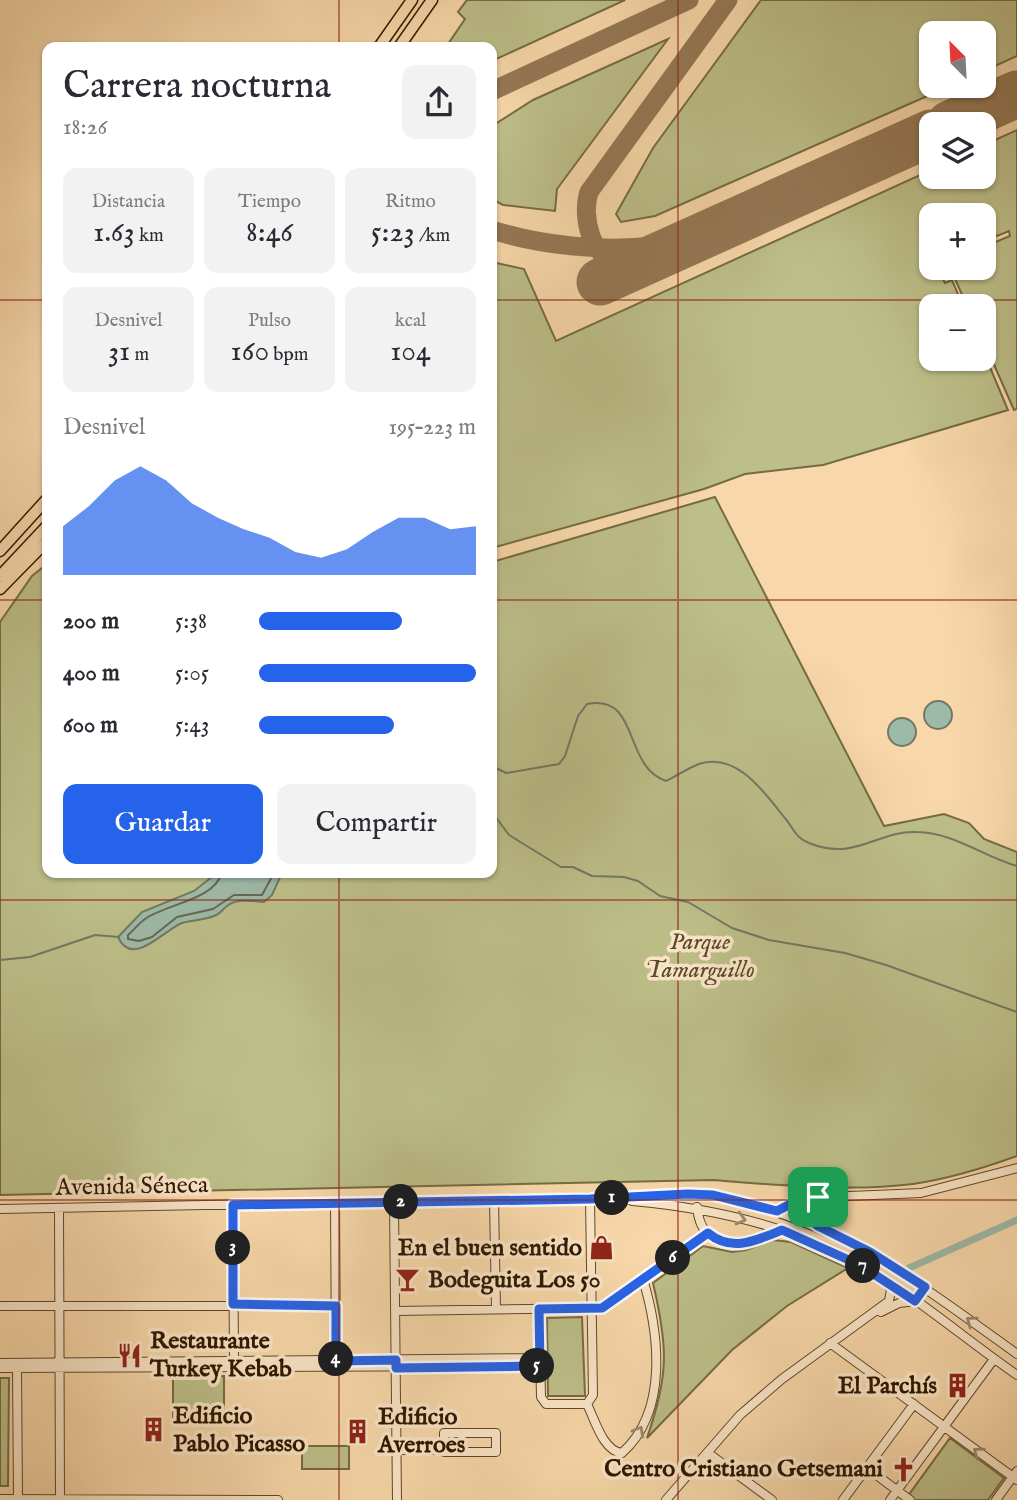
<!DOCTYPE html>
<html lang="es">
<head>
<meta charset="utf-8">
<style>
	body { margin:0; font-family:"IM FELL English",serif; background:#f2f2f3; color:#2b2b33; height:100vh; display:flex; flex-direction:column; font-size:26px; white-space:nowrap }
	* { box-sizing:border-box; margin:0 }
	p { font-size:23px; color:#7c7c81 }
	.icon { flex:none; width:38px; height:38px; fill:none; stroke:currentColor; stroke-width:2; stroke-linecap:round; stroke-linejoin:round }
	.map { position:relative; flex:1; overflow:hidden }
	.panel { position:absolute; left:42px; top:42px; width:455px; height:836px; display:flex; flex-direction:column; background:#fff; border-radius:14px; box-shadow:0 2px 5px #0004 }
	.panel>* { flex:none }
	.needle { width:46px; rotate:336deg }
	.controls { position:absolute; left:919px; top:21px; display:grid; gap:14px }
	.controls a { display:grid; place-items:center; width:77px; height:77px; border-radius:14px; background:#fff; box-shadow:0 2px 5px #0004; font-size:35px }
	.pin { position:absolute; display:grid; place-items:center; width:60px; height:60px; color:#fff; margin:-30px; border-radius:14px; box-shadow:0 4px 10px #0006 }
	.km { position:absolute; width:35px; height:35px; margin:-18px; border-radius:50%; background:#222; color:#fff; font-size:19px; line-height:35px; text-align:center }
	.round { display:grid; place-items:center; flex:none; width:74px; height:74px; border-radius:14px; background:#f2f2f3 }
	.headline { display:flex; align-items:center; justify-content:space-between; height:119px; padding:0 21px }
	h1 { font-size:38px; font-weight:600; line-height:52px }
	.figures { display:grid; grid-template-columns:repeat(3,1fr); gap:10px; height:119px; padding:7px 21px }
	.figures div { display:grid; align-content:center; border-radius:14px; background:#f2f2f3; text-align:center }
	.figures b { font-size:30px; font-weight:600 }
	.figures small { font-size:19px; font-weight:400 }
	.figures p { font-size:19px }
	.chart { height:196px; padding:14px 21px }
	.chart p { display:flex; justify-content:space-between }
	.chart svg { width:100%; height:126px; margin-top:7px; fill:#2563eb; opacity:.7 }
	.primary-button { display:flex; gap:14px; margin-top:auto; padding:14px 21px }
	.primary-button a { flex:1; height:80px; border-radius:14px; background:#2563eb; color:#fff; font-size:28px; font-weight:600; line-height:80px; text-align:center }
	.primary-button a+a { background:#f2f2f3; color:#2b2b33 }
	ul { padding:0 21px; list-style:none; font-size:23px }
	li { display:grid; grid-template-columns:112px 84px 1fr; align-items:center; height:52px }
	li i { height:18px; border-radius:9px; background:#2563eb }
	.map>svg:first-child { display:block }
	.green { fill:#bdbf89; stroke:#766b44; stroke-width:2 }
	.water { fill:#9dbaa8; stroke:#717965; stroke-width:2 }
	.lines { fill:none; stroke-linecap:round; stroke-linejoin:round }
	.shore { stroke:#666854; stroke-width:2 }
	.stream { stroke:#717965; stroke-width:2 }
	.canal { stroke:#9dbaa8; stroke-width:7 }
	.taxiway { stroke:#947855; stroke-width:19 }
	.runway { stroke:#947855; stroke-width:47 }
	.minor-casing { stroke:#61472a; stroke-width:10 }
	.highway-casing { stroke:#2f1700; stroke-width:13 }
	.minor { stroke:#fae6c8; stroke-width:8 }
	.highway { stroke:#f8d8aa; stroke-width:10 }
	.oneway { stroke:#9f896e }
	.route-casing { stroke:#fff; stroke-width:14 }
	.route { stroke:#2563eb; stroke-width:9 }
	.grid { fill:none; stroke:#8f2418; stroke-width:2; stroke-opacity:0.55 }
	.labels { text-anchor:middle; dominant-baseline:central; stroke-width:7; stroke-linejoin:round; paint-order:stroke }
	.park-label { font-size:24px; font-style:italic; fill:#5a4929; stroke:#fae6c8 }
	.street-label { font-size:24px; fill:#2f1700; stroke:#fae6c8 }
	.poi-label { font-size:24px; font-weight:bold; fill:#2f1700; stroke:#fae6c8; text-anchor:start }
</style>
</head>
<body>
<div class="map">
<svg width="1017" height="1500" viewBox="0 0 1017 1500">
	<rect width="100%" height="100%" fill="#f8d8aa"/>
	<filter id="stains"><feTurbulence type="fractalNoise" baseFrequency=".00286" numOctaves="4"/><feColorMatrix values="0 0 0 0 .2 0 0 0 0 .09 0 0 0 0 .02 0 0 0 .5 -.17"/></filter>
	<radialGradient id="worn" r=".72"><stop offset=".6" stop-color="#630" stop-opacity="0"/><stop offset="1" stop-color="#630" stop-opacity=".3"/></radialGradient>
	<!-- green -->
	<path class="green" d="M467,0H625L492,61V47H446L465,19L458,12Z
		M761,0H1017V56L984,71V33H931V86H950L655,216L621,222L616,214L653,148Z
		M668,39L557,189L555,211L503,205L492,199V126L533,100Z
		M1017,130V409L1014,410L984,342V306H967L952,272L957,268H984V247L1010,236L1009,231L984,241V215H931V268H937L945,283L952,280L963,306H931V359H984V353L1008,410L823,465L745,474L704,489L492,548V262L524,269L556,341L931,170V177H984V145Z
		M715,497L884,826L944,814L969,823L984,839L1017,852V1156C984,1168 948,1179 913,1184C848,1192 779,1185 713,1180L0,1195V622L32,576L47,564V873H492V562Z
		M773,1240L791,1242L848,1268L787,1306L732,1350L647,1438C669,1375 668,1347 653,1283L703,1246L732,1252L746,1250Z
		M582,1317L585,1396H548L547,1318Z
		M224,1376V1420H173V1377Z
		M0,1378H9L8,1486H0Z
		M950,1438L1004,1478L988,1500H905Z
		M302,1446H349V1469H302Z"/>
	<!-- water -->
	<path class="water" d="M924 715a14 14 0 1 1 28 0a14 14 0 1 1-28 0Z
		M888 732a14 14 0 1 1 28 0a14 14 0 1 1-28 0Z
		M217,873H282L272,895L264,902C252,901 237,898 227,906C222,910 220,914 214,916C204,920 192,920 182,923C165,929 132,969 118,937L142,912L194,891Z"/>
	<g class="lines">
		<!-- shore -->
		<path class="shore" d="M221,873C217,899 163,905 145,919C139,923 134,930 128,935V939L139,941L152,937L177,917L213,909L234,895H262L274,873"/>
		<!-- stream -->
		<path class="stream" d="M492,766L506,773L559,764L565,756L578,716L587,704C641,694 622,766 666,781C677,776 688,768 699,764C737,752 764,792 784,817C793,827 795,838 809,843C855,862 878,830 917,832C955,833 982,856 1017,866
			M492,812L509,835L561,867H573L592,876L624,877L638,881L660,896L688,902L732,928L769,940L845,953L886,965L1017,1012
			M0,960L30,957L95,935L119,937"/>
		<!-- canal -->
		<path class="canal" d="M909,1268L1017,1220"/>
		<!-- taxiway -->
		<path class="taxiway" d="M492,91L689,0
			M492,230C540,245 602,252 653,246C673,244 692,237 711,232
			M676,247C662,254 640,268 623,265C591,260 581,217 589,192L728,0"/>
		<!-- runway -->
		<path class="runway" d="M950,124L1017,94
			M600,282L931,133"/>
		<defs>
			<path id="minor" d="M494,1200L496,1309
				M632,1201C711,1208 791,1225 861,1265C916,1296 965,1339 1017,1375
				M335,1203L336,1361
				M394,1203L397,1500
				M233,1205L234,1363
				M697,1207C702,1259 750,1242 782,1230
				M59,1208L60,1500
				M0,1209L713,1195C838,1220 917,1282 1017,1354
				M777,1211L802,1198L921,1193L1017,1168
				M814,1223L806,1216L805,1208L815,1199
				M0,1306H336
				M539,1309L541,1397L546,1404H587
				M396,1311L602,1308L708,1232
				M881,1312L899,1303L915,1301L925,1287
				M830,1343L1017,1480
				M0,1363L540,1358
				M0,1368L540,1366
				M17,1368L18,1499
				M587,1404C595,1420 603,1451 622,1453C669,1411 659,1333 643,1279
				M587,1404L593,1395L590,1199
				M444,1433H496V1452H444Z
				M396,1450H444
				M708,1453L772,1500
				M867,1468L910,1500
				M0,1499L278,1500
				M666,1500L740,1415L782,1379L889,1301L891,1290L887,1283
				M843,1500L914,1404
				M890,1500L994,1359
				M996,1500L1017,1471"/>
			<path id="highway" d="M379,47L412,0
				M399,47L432,0
				M0,551L47,499
				M0,576L47,526
				M0,589L47,541"/>
		</defs>
		<!-- minor casing -->
		<use href="#minor" class="minor-casing"/>
		<!-- highway casing -->
		<use href="#highway" class="highway-casing"/>
		<!-- minor -->
		<use href="#minor" class="minor"/>
		<!-- highway -->
		<use href="#highway" class="highway"/>
	</g>
	<!-- one-way arrows -->
	<defs><path id="oneway-chevron" d="M-2-3.5L2.5 0L-2 3.5" fill="none" stroke-width="1.6" stroke-linecap="round" stroke-linejoin="round" transform="scale(1.75)"/></defs>
	<g class="oneway">
		<use href="#oneway-chevron" transform="translate(741 1219) rotate(15)"/>
		<use href="#oneway-chevron" transform="translate(971 1321) rotate(-144)"/>
		<use href="#oneway-chevron" transform="translate(639 1431) rotate(-60)"/>
		<use href="#oneway-chevron" transform="translate(978 1452) rotate(-144)"/>
	</g>
	<g class="lines">
		<defs>
			<path id="route" d="M688,1194L713,1195L777,1211L802,1198L818,1197L805,1208L806,1216L818,1226L870,1252L925,1287L915,1301L860,1265L782,1230C757,1240 732,1253 708,1233L602,1308L539,1309L540,1366L396,1368V1360L336,1361V1306L233,1304V1205L590,1199Z"/>
		</defs>
		<!-- route casing -->
		<use href="#route" class="route-casing"/>
		<!-- route -->
		<use href="#route" class="route"/>
	</g>
	<!-- grid -->
	<path class="grid" d="M339,0V47M678,0V1500M0,300H47M492,300H1017M0,600H47M492,600H1017M339,873V1500M0,900H1017M0,1200H1017"/>
	<!-- icons -->
	<defs>
		<symbol id="shop-bare" viewBox="-9 -9 18 18"><path d="M-5-2.5h2.3a2.7 3.5 0 0 1 5.4 0H5L5.5 6h-11ZM-1.5-2.5h3a1.5 2.3 0 0 0-3 0Z" fill="#8f2418" stroke="#fae6c8" stroke-width="2.5" paint-order="stroke"/></symbol>
		<symbol id="bar-bare" viewBox="-9 -9 18 18"><path d="M-6-5H6L.8 .8V4.5H3.5V6h-7V4.5H-.8V.8Z" fill="#8f2418" stroke="#fae6c8" stroke-width="2.5" paint-order="stroke"/></symbol>
		<symbol id="restaurant-bare" viewBox="-9 -9 18 18"><path d="M-5-6h1v4h1v-4h1v4h1v-4h1v5L-1.5 .5V6h-2V.5L-5-1ZM5-6V6H3V1.5H1.5Q1.5-4 5-6Z" fill="#8f2418" stroke="#fae6c8" stroke-width="2.5" paint-order="stroke"/></symbol>
		<symbol id="building-bare" viewBox="-9 -9 18 18"><path d="M-4-6H4V6H1V3H-1V6H-4ZM-2.5-4.3h1.7v1.8h-1.7ZM.8-4.3h1.7v1.8H.8ZM-2.5-1h1.7V.8h-1.7ZM.8-1h1.7V.8H.8Z" fill="#8f2418" stroke="#fae6c8" stroke-width="2.5" paint-order="stroke"/></symbol>
		<symbol id="church-bare" viewBox="-9 -9 18 18"><path d="M-1.2-6h2.4v3.5h3.3v2.4h-3.3V6h-2.4V-.1h-3.3v-2.4h3.3Z" fill="#8f2418" stroke="#fae6c8" stroke-width="2.5" paint-order="stroke"/></symbol>
	</defs>
	<g fill-rule="evenodd">
		<use href="#shop-bare" x="584" y="1230" width="35" height="35"/>
		<use href="#bar-bare" x="390" y="1262" width="35" height="35"/>
		<use href="#restaurant-bare" x="112" y="1338" width="35" height="35"/>
		<use href="#building-bare" x="940" y="1368" width="35" height="35"/>
		<use href="#building-bare" x="136" y="1412" width="35" height="35"/>
		<use href="#building-bare" x="340" y="1414" width="35" height="35"/>
		<use href="#church-bare" x="886" y="1452" width="35" height="35"/>
	</g>
	<g class="labels">
		<!-- park labels -->
		<g class="park-label">
			<text x="700" y="942">Parque<tspan x="700" dy="28">Tamarguillo</tspan></text>
		</g>
		<!-- street labels -->
		<g class="street-label">
			<text transform="translate(132 1187) rotate(-1)">Avenida Séneca</text>
		</g>
		<!-- poi labels -->
		<g class="poi-label">
			<text x="582" y="1248" text-anchor="end">En el buen sentido</text>
			<text x="428" y="1280">Bodeguita Los 50</text>
			<text x="150" y="1341">Restaurante<tspan x="150" dy="28">Turkey Kebab</tspan></text>
			<text x="937" y="1386" text-anchor="end">El Parchís</text>
			<text x="173" y="1416">Edificio<tspan x="173" dy="28">Pablo Picasso</tspan></text>
			<text x="378" y="1417">Edificio<tspan x="378" dy="28">Averroes</tspan></text>
			<text x="883" y="1469" text-anchor="end">Centro Cristiano Getsemani</text>
		</g>
	</g>
	<rect width="100%" height="100%" filter="url(#stains)"/>
	<rect width="100%" height="100%" fill="url(#worn)"/>
</svg>
<div class="controls">
<a><svg class="needle" viewBox="-14 -14 28 28"><path d="M0-13l5 13h-10z" fill="#e53935"/><path d="M0 13l5-13h-10z" fill="#7c7c81"/></svg></a>
<a><svg class="icon" aria-label="layers" viewBox="0 0 24 24"><path d="M12 4l9 5-9 5-9-5zM3 14l9 5 9-5"/></svg></a>
<a>+</a>
<a>−</a>
</div>
<div class="pin" style="left:818px;top:1197px;background:#1e9e55"><svg class="icon" aria-label="arrive" viewBox="0 0 24 24"><path d="M6 21V4h12l-3 4 3 4H6"/></svg></div>
<b class="km" style="left:612px;top:1198px">1</b>
<b class="km" style="left:401px;top:1202px">2</b>
<b class="km" style="left:233px;top:1248px">3</b>
<b class="km" style="left:336px;top:1359px">4</b>
<b class="km" style="left:537px;top:1366px">5</b>
<b class="km" style="left:673px;top:1258px">6</b>
<b class="km" style="left:863px;top:1266px">7</b>
<section class="panel">
<div class="headline"><div><h1>Carrera nocturna</h1><p>18:26</p></div><a class="round"><svg class="icon" aria-label="share" viewBox="0 0 24 24"><path d="M12 15V3M7 8l5-5 5 5M5 13v7h14v-7"/></svg></a></div>
<div class="figures">
<div><p>Distancia</p><b>1.63<small> km</small></b></div>
<div><p>Tiempo</p><b>8:46</b></div>
<div><p>Ritmo</p><b>5:23<small> /km</small></b></div>
</div>
<div class="figures">
<div><p>Desnivel</p><b>31<small> m</small></b></div>
<div><p>Pulso</p><b>160<small> bpm</small></b></div>
<div><p>kcal</p><b>104</b></div>
</div>
<div class="chart"><p><span>Desnivel</span>195–223 m</p>
<svg viewBox="0 0 160 44" preserveAspectRatio="none"><path d="M0 44V27L10 20L20 11L30 6L40 11L50 19L60 24L70 28L80 31L90 36L100 38L110 35L120 29L130 24L140 24L150 28L160 27V44z"/></svg>
</div>
<ul>
<li><b>200 m</b>5:38<i style="width:66%"></i></li>
<li><b>400 m</b>5:05<i style="width:100%"></i></li>
<li><b>600 m</b>5:43<i style="width:62%"></i></li>
</ul>
<div class="primary-button"><a>Guardar</a><a>Compartir</a></div>
</section>
</div>
</body>
</html>
